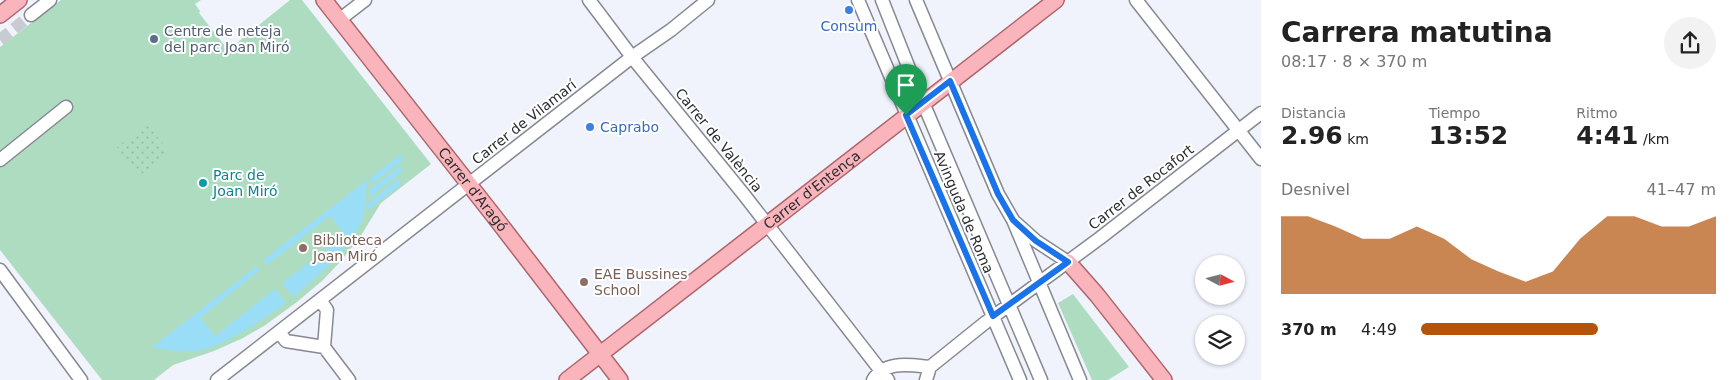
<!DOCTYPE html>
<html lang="es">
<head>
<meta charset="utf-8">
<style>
	body { margin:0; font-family:"DejaVu Sans",sans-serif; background:#f2f2f2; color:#222; height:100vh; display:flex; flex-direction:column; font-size:19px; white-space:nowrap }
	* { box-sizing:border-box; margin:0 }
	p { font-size:16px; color:#767676 }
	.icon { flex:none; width:28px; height:28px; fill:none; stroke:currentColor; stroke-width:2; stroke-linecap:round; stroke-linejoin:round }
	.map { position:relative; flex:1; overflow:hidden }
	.drawer { display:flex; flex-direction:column; background:#fff; width:475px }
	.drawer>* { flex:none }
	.needle { width:32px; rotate:97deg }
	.tools { position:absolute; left:1195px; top:255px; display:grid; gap:10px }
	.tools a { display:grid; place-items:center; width:50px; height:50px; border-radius:50%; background:#fff; box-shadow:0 1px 4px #0004; font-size:25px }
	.pin { position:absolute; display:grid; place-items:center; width:42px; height:42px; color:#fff; margin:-51px -21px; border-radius:50% 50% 50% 0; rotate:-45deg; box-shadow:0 0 5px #0007 }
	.pin .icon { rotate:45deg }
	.round { display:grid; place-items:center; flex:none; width:52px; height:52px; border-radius:26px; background:#f2f2f2 }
	.overview { display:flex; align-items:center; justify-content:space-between; height:85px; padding:0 20px }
	h1 { font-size:28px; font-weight:800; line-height:38px }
	.figures { display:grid; grid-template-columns:repeat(3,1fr); gap:8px; height:85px; padding:5px 20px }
	.figures div { display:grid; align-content:center }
	.figures b { font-size:25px; font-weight:800 }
	.figures small { font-size:14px; font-weight:400 }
	.figures p { font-size:14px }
	.chart { height:140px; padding:10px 20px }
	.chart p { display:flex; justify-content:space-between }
	.chart svg { width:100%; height:90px; margin-top:5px; fill:#b45309; opacity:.7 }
	ul { padding:0 20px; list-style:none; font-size:16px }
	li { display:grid; grid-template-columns:80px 60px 1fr; align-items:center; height:38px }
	li i { height:12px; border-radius:6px; background:#b45309 }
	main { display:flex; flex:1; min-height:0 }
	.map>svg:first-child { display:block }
	.park { fill:#aedcc1 }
	.garden { fill:url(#garden-dots) }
	.water { fill:#9addf7 }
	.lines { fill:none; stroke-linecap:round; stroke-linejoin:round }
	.minor-tunnel { stroke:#c9cbd2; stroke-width:12; stroke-dasharray:12 6; stroke-linecap:butt }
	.minor-casing { stroke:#878991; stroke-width:15 }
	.major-casing { stroke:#ae656c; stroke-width:18 }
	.minor { stroke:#fff; stroke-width:12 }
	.major { stroke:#f9b5bb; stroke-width:15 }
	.route-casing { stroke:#fff; stroke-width:10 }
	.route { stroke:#1a73e8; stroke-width:6 }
	.shop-dot { fill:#3f7fe0; stroke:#fff; stroke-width:2 }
	.service-dot { fill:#5c6f8a; stroke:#fff; stroke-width:2 }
	.culture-dot { fill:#0f9aa8; stroke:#fff; stroke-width:2 }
	.education-dot { fill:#8d6e63; stroke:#fff; stroke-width:2 }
	.labels { text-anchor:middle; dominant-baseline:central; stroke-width:4; stroke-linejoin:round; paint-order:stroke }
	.shop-label { font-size:14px; fill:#366cbe; stroke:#fff }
	.service-label { font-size:14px; fill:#4e5e75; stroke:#fff; text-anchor:start }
	.street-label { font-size:14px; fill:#2b2c2f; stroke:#fff }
	.culture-label { font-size:14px; fill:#0d838f; stroke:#fff; text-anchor:start }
	.education-label { font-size:14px; fill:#785e54; stroke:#fff; text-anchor:start }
</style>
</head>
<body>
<main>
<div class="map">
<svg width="1261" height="380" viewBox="0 0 1261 380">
	<defs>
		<pattern id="garden-dots" width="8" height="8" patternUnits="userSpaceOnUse" patternTransform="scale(1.25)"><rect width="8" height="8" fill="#aedcc1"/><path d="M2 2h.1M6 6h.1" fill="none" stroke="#96bda6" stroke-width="1.8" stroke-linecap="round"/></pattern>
	</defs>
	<rect width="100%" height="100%" fill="#f0f3fb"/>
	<!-- park -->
	<path class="park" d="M61,0H201L195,4L200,11L199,13L228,50L290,0H302L431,164L381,203L360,237L340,262L323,280L297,302L264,326L243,338L214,351L173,365L154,380H102L0,250V47Z
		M1073,294L1129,367L1108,380H1092L1058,303Z"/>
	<!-- garden -->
	<path class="garden" d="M147,124L170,153L139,176L117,147Z"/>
	<!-- water -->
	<path class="water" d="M400,155L404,160L370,185L371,177Z
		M400,166L403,171L369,198L370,189Z
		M398,179L402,184L367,211L368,203Z
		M367,180C366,192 366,213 361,223C346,253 318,276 293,297L282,283L345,235L330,216L267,265L263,260Z
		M257,266L260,270L200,318L215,336L275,289L286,303C266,317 218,351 194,351C180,352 165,349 151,348Z"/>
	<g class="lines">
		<!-- minor-tunnel -->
		<path class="minor-tunnel" d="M0,40L31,15"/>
		<defs>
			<path id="minor" d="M589,0L632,57L745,196L888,380
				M858,0L1020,380
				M882,0L916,86L1041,380
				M916,0L998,194L1013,220L1080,380
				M1136,0L1261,159
				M31,15L50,0
				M339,20L365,0
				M0,160L66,107
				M1016,223L1036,241L1068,262
				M0,270L81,380
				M320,300L327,310L324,347L349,380
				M279,332L286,341L324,347
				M217,380L632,57L671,30L708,0
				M873,380C885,360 910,365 930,367
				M926,380L930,367L986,322L1100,238L1261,113"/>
			<g id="major">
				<path id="s1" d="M324,0L497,220L620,380"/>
				<path d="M0,15L19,0"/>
				<path d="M1068,262L1097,295L1164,380"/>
				<path id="s2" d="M567,380L1056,0"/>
			</g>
		</defs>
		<!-- minor casing -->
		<use href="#minor" class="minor-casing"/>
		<!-- major casing -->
		<use href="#major" class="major-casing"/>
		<!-- minor -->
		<use href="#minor" class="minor"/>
		<!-- major -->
		<use href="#major" class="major"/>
	</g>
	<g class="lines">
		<defs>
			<path id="route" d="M950,81L998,194L1013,220L1036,241L1068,262L993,316L906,115Z"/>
		</defs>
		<!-- route casing -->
		<use href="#route" class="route-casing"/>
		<!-- route -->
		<use href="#route" class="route"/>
	</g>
	<!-- markers -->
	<g class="shop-dot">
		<circle cx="849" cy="10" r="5"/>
		<circle cx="590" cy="127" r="5"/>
	</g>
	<circle class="service-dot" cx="154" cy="39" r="5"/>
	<circle class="culture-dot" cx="203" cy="183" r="5"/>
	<g class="education-dot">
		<circle cx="303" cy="248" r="5"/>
		<circle cx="584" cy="282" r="5"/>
	</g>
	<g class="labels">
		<!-- shop labels -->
		<g class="shop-label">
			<text x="849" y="26">Consum</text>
			<text x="600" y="127" text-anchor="start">Caprabo</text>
		</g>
		<!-- service labels -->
		<g class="service-label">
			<text x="164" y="31">Centre de neteja<tspan x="164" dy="16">del parc Joan Miró</tspan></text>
		</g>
		<!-- street labels -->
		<g class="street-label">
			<text transform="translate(524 122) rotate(-38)">Carrer de Vilamarí</text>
			<text transform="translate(719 140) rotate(51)">Carrer de València</text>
			<text transform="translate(1141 187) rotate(-38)">Carrer de Rocafort</text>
			<text stroke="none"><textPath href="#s1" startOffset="241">Carrer d'Aragó</textPath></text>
			<text stroke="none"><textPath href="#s2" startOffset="310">Carrer d'Entença</textPath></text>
			<text transform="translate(964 212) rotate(67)">Avinguda de Roma</text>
		</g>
		<!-- culture labels -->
		<g class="culture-label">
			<text x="213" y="175">Parc de<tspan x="213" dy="16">Joan Miró</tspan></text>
		</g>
		<!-- education labels -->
		<g class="education-label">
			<text x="313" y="240">Biblioteca<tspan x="313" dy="16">Joan Miró</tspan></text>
			<text x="594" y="274">EAE Bussines<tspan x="594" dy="16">School</tspan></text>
		</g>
	</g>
</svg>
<div class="tools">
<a><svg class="needle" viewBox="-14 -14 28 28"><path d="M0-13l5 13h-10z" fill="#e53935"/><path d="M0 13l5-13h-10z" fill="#767676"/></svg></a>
<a><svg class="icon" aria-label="layers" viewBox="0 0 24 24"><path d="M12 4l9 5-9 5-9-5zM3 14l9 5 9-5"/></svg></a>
</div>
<div class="pin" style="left:906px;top:115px;background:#1e9e55"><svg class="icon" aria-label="arrive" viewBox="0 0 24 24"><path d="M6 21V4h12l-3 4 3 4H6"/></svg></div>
</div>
<section class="drawer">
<div class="overview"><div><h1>Carrera matutina</h1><p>08:17 · 8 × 370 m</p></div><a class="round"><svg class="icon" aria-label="share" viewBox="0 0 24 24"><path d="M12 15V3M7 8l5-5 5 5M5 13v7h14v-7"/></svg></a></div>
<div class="figures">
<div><p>Distancia</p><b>2.96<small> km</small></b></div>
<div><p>Tiempo</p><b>13:52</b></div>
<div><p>Ritmo</p><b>4:41<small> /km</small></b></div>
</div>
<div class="chart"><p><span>Desnivel</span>41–47 m</p>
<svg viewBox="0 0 160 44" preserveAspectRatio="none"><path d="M0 44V6L10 6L20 11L30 17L40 17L50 11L60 17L70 27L80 33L90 38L100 33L110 17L120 6L130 6L140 11L150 11L160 6V44z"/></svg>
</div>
<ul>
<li><b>370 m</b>4:49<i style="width:60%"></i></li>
</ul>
</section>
</main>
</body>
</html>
